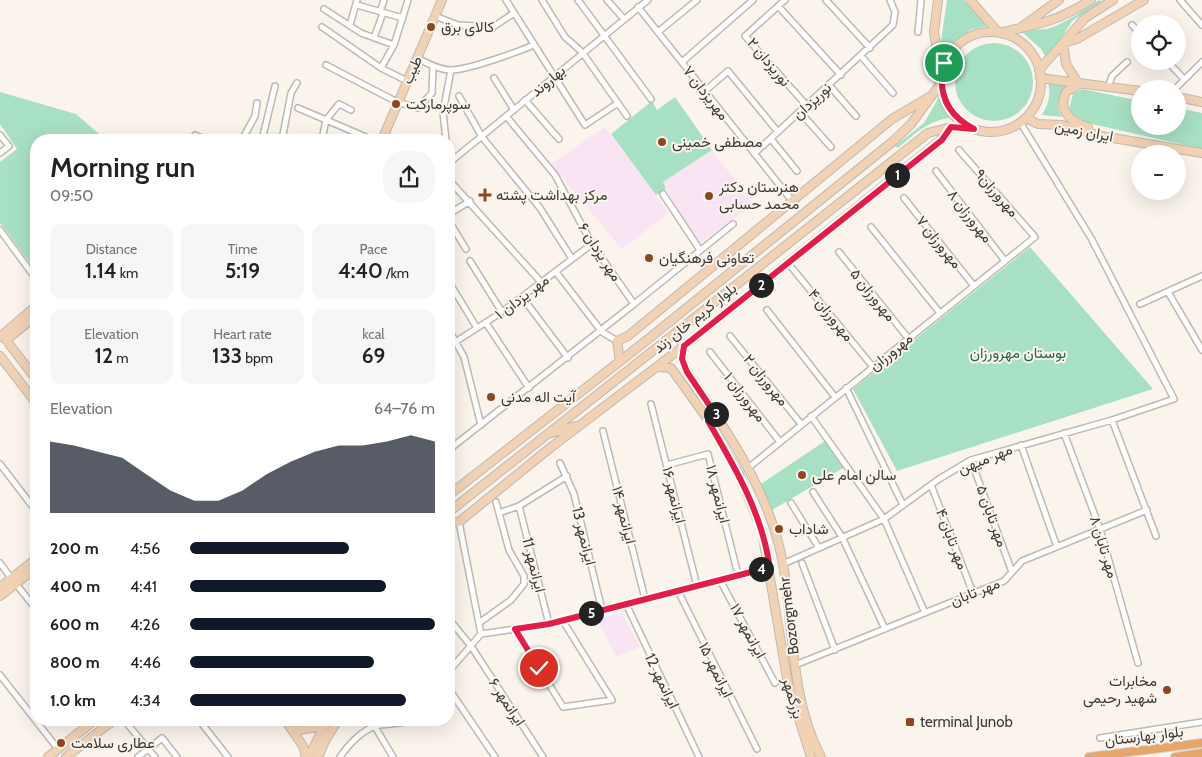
<!DOCTYPE html>
<html lang="en">
<head>
<meta charset="utf-8">
<style>
	body { margin:0; font-family:Cabin,Vazirmatn,sans-serif; background:#f6f6f6; color:#222; height:100vh; display:flex; flex-direction:column; font-size:19px; white-space:nowrap }
	* { box-sizing:border-box; margin:0 }
	p { font-size:16px; color:#767676 }
	.icon { flex:none; width:28px; height:28px; fill:none; stroke:currentColor; stroke-width:2; stroke-linecap:round; stroke-linejoin:round }
	.map { position:relative; flex:1; overflow:hidden }
	.side { position:absolute; left:30px; top:134px; width:425px; height:592px; display:flex; flex-direction:column; background:#fff; border-radius:20px; box-shadow:0 5px 20px #0002 }
	.side>* { flex:none }
	.tools { position:absolute; left:1131px; top:15px; display:grid; gap:10px }
	.tools a { display:grid; place-items:center; width:55px; height:55px; border-radius:50%; background:#fff; box-shadow:0 5px 20px #0002; font-size:25px }
	.pin { position:absolute; display:grid; place-items:center; width:42px; height:42px; color:#fff; margin:-21px; border:2px solid #fff; border-radius:50%; box-shadow:0 1px 5px #0007 }
	.km { position:absolute; width:25px; height:25px; margin:-12px; border-radius:50%; background:#222; color:#fff; font-size:14px; line-height:25px; text-align:center }
	.round { display:grid; place-items:center; flex:none; width:52px; height:52px; border-radius:20px; background:#f6f6f6 }
	.head { display:flex; align-items:center; justify-content:space-between; height:85px; padding:0 20px }
	h1 { font-size:28px; font-weight:600; line-height:38px }
	.metrics { display:grid; grid-template-columns:repeat(3,1fr); gap:8px; height:85px; padding:5px 20px }
	.metrics div { display:grid; align-content:center; border-radius:12px; background:#f6f6f6; text-align:center }
	.metrics b { font-size:21px; font-weight:600 }
	.metrics small { font-size:14px; font-weight:400 }
	.metrics p { font-size:14px }
	.chart { height:140px; padding:10px 20px }
	.chart p { display:flex; justify-content:space-between }
	.chart svg { width:100%; height:90px; margin-top:5px; fill:#111827; opacity:.7 }
	ul { padding:0 20px; list-style:none; font-size:16px }
	li { display:grid; grid-template-columns:80px 60px 1fr; align-items:center; height:38px }
	li i { height:12px; border-radius:6px; background:#111827 }
	.map>svg:first-child { display:block }
	.education { fill:#f9e4f4 }
	.green { fill:#a8e0c4 }
	.lines { fill:none; stroke-linecap:round; stroke-linejoin:round }
	.street-casing { stroke:#bfb9b1; stroke-width:8 }
	.secondary-casing { stroke:#bfb9b1; stroke-width:10 }
	.primary-casing { stroke:#d4d3d3; stroke-width:10 }
	.street { stroke:#fff; stroke-width:5 }
	.secondary { stroke:#f2d2b5; stroke-width:8 }
	.primary { stroke:#e5a56b; stroke-width:8 }
	.route-casing { stroke:#fff; stroke-width:10 }
	.route { stroke:#e11d48; stroke-width:6 }
	.poi-dot { fill:#8d4622; stroke:#fbf4ec; stroke-width:2 }
	.labels { text-anchor:middle; dominant-baseline:central; stroke-width:4; stroke-linejoin:round; paint-order:stroke }
	.poi-label { font-size:15px; fill:#3b3935; stroke:#fbf4ec; text-anchor:start }
	.street-label { font-size:15px; fill:#3b3935; stroke:#fbf4ec }
	.park-label { font-size:15px; fill:#23664b; stroke:#fbf4ec }
</style>
</head>
<body>
<div class="map">
<svg width="1202" height="757" viewBox="0 0 1202 757">
	<rect width="100%" height="100%" fill="#fbf4ec"/>
	<!-- education -->
	<path class="education" d="M605,127L669,213L622,249L551,164Z
		M712,150L753,204L700,244L662,183Z
		M620,613L623,615L640,647L616,657L597,619Z"/>
	<!-- green -->
	<path class="green" d="M947,0H964L968,5L993,21L992,25L970,30L947,50L940,48Z
		M1099,0L1102,2L1072,21L1050,55L1045,56L1041,49L1022,32C1029,28 1041,31 1050,28C1068,22 1083,10 1099,0Z
		M955 82a39 39 0 1 1 78 0a39 39 0 1 1-78 0Z
		M1048,82L1067,84C1059,96 1054,105 1062,117L1042,115C1049,103 1051,95 1048,82Z
		M1083,89L1140,101V126H1178V108L1202,113V149L1079,121L1069,110L1073,93Z
		M0,92L76,114L106,140H36V271L0,223V162L17,149L0,124Z
		M675,97L712,150L663,182L666,189L656,195L611,134L652,101L657,110Z
		M939,97L950,118C928,120 914,135 898,148L895,146L924,123Z
		M1030,247L1153,389L897,471L853,389Z
		M825,441L845,467L772,510L761,484Z"/>
	<g class="lines">
		<defs>
			<path id="street" d="M506,0L585,125L618,103
				M542,0L565,37L582,52L627,116
				M578,0L651,99
				M607,0L624,19
				M785,0L745,36L807,106
				M826,0L870,48
				M1180,0L1202,25
				M357,5L403,18
				M778,6L841,75
				M638,7L793,202
				M324,9L361,33L394,45
				M380,12L384,0
				M435,16L458,25L493,27L514,13
				M350,25L357,0
				M1132,25L1140,33
				M322,27L381,68L407,81
				M658,32L697,0
				M918,32L921,0
				M374,38L383,13
				M861,56L893,93
				M417,58C427,63 439,70 451,70C468,70 517,52 534,45
				M1167,61L1184,79
				M682,62L753,0
				M326,65L397,102L418,108L432,93L433,66
				M381,68L394,45L408,0
				M494,78L514,110
				M829,85L856,116
				M1108,87L1112,76L1127,62
				M1177,87L1202,62
				M705,91L728,71L778,132
				M459,96L482,137L540,208L572,259
				M525,100L559,139
				M298,108L373,140
				M800,112L831,147
				M0,135L9,146L0,153
				M195,135L206,140
				M771,139L797,171
				M242,140L255,116L257,103
				M262,140L275,86
				M282,140L291,93L297,83
				M322,140L326,120L339,104L351,110
				M446,140L443,112L451,70
				M755,153L893,25L895,12L890,0
				M449,163L648,0
				M936,171L1005,261
				M449,180L541,282
				M663,194L700,250
				M904,198L974,286
				M449,214L470,201
				M449,221L466,249
				M871,227L940,313
				M0,230L36,279
				M839,252L908,338
				M470,261L502,312
				M788,263L873,367
				M556,272L602,332L617,341
				M449,282L477,328
				M1168,292L1202,350
				M522,297L568,358
				M634,304L733,224
				M1140,304L1202,276
				M767,310L835,397
				M486,323L529,388
				M449,330L464,357L481,425
				M730,336L801,424
				M449,346L502,312L592,244
				M710,352L780,442
				M846,388L903,505
				M651,404L697,586
				M811,416L884,519L925,613
				M1112,420L1156,536
				M603,431L645,599
				M1064,433L1100,529L1138,663
				M449,436L451,448L634,304L592,244L555,175L506,116
				M1021,445L1057,547
				M971,460L1012,572
				M560,463L574,494L602,610
				M0,464L36,511
				M667,465L708,454L738,575
				M748,468L1035,237L959,150
				M931,485L973,593
				M813,492L842,537L885,629
				M791,503L819,548
				M519,506L549,624
				M499,513L519,506L567,476
				M459,522L481,634
				M0,563L11,578
				M802,563L835,650
				M783,564L884,519L939,479L971,460L1112,420L1174,399L1091,238L1020,122
				M720,580L775,683
				M16,584L36,609
				M678,591L757,749
				M626,604L699,757
				M449,619L471,646L543,757
				M479,623L511,600L524,584V576L509,550L496,502
				M515,629L563,707L612,700L563,621
				M795,665L1004,581L1022,561L1147,510
				M449,671L481,634L549,624L759,570L769,563
				M0,675L58,749
				M449,689L495,757
				M124,720L155,757
				M199,720L228,757
				M371,720L393,757
				M1100,738L1202,722
				M138,757L162,738L177,757
				M340,757C348,745 362,730 376,726C388,723 399,725 411,720"/>
			<path id="secondary" d="M938,0L934,32L941,75
				M970,0L998,32
				M1020,28L1059,0
				M1002,32C1041,24 1057,21 1091,0
				M941 82a50 50 0 1 1 100 0a50 50 0 1 1-100 0Z
				M1039,70L1085,18L1113,0
				M1040,78L1140,91
				M1078,83L1066,64L1063,43L1077,39L1144,0
				M1081,83L1066,92C1057,111 1071,122 1088,127
				M1178,97L1202,102
				M1026,118L1038,124L1062,125L1101,136L1202,153
				M382,140L442,0
				M0,337L36,306
				M6,340L36,316
				M9,344L36,379
				M684,346L682,359L687,372C726,429 771,494 783,564C794,627 790,699 821,757
				M0,356L36,403
				M620,361L617,341L628,336L892,119L929,97
				M659,367L671,368L706,417L739,474L762,531L788,684L811,757
				M551,433L576,426
				M449,451L451,448
				M449,495L647,340L891,143L911,124L941,83
				M449,512L928,133L951,127L974,129
				M449,523L459,522L550,448L684,346L942,139L951,127
				M0,587L36,559
				M0,596L36,568
				M285,720L303,746L306,757
				M294,731L323,726
				M48,757L95,720
				M66,757L114,720
				M309,757L327,720
				M318,757L326,739L338,720"/>
			<path id="primary" d="M1089,757L1202,743
				M1175,757L1202,753"/>
		</defs>
		<!-- street casing -->
		<use href="#street" class="street-casing"/>
		<!-- secondary casing -->
		<use href="#secondary" class="secondary-casing"/>
		<!-- primary casing -->
		<use href="#primary" class="primary-casing"/>
		<!-- street -->
		<use href="#street" class="street"/>
		<!-- secondary -->
		<use href="#secondary" class="secondary"/>
		<!-- primary -->
		<use href="#primary" class="primary"/>
	</g>
	<g class="lines">
		<defs>
			<path id="route" d="M539,668L515,629L549,624L759,570L769,563C761,511 734,466 708,421L716,415L687,372L682,359L684,346L942,140L951,127L974,129C947,115 937,93 944,63"/>
		</defs>
		<!-- route casing -->
		<use href="#route" class="route-casing"/>
		<!-- route -->
		<use href="#route" class="route"/>
	</g>
	<!-- markers -->
	<g class="poi-dot">
		<circle cx="431" cy="27" r="5"/>
		<circle cx="396" cy="104" r="5"/>
		<circle cx="662" cy="142" r="5"/>
		<path d="M482.5 187.5h5v5h5v5h-5v5h-5v-5h-5v-5h5z"/>
		<circle cx="709" cy="196" r="5"/>
		<circle cx="649" cy="258" r="5"/>
		<circle cx="491" cy="397" r="5"/>
		<circle cx="802" cy="475" r="5"/>
		<circle cx="779" cy="529" r="5"/>
		<circle cx="1167" cy="690" r="5"/>
		<rect x="905" y="717" width="10" height="10" rx="2.5"/>
		<circle cx="61" cy="743" r="5"/>
	</g>
	<g class="labels">
		<!-- poi labels -->
		<g class="poi-label">
			<text x="441" y="27">کالای برق</text>
			<text x="406" y="104">سوپرمارکت</text>
			<text x="672" y="142">مصطفی خمینی</text>
			<text x="719" y="187">هنرستان دکتر<tspan x="719" dy="17">محمد حسابی</tspan></text>
			<text x="496" y="195">مرکز بهداشت پشته</text>
			<text x="659" y="258">تعاونی فرهنگیان</text>
			<text x="501" y="397">آیت اله مدنی</text>
			<text x="812" y="475">سالن امام علی</text>
			<text x="789" y="529">شاداب</text>
			<text x="1157" y="681" text-anchor="end">مخابرات<tspan x="1157" dy="17">شهید رحیمی</tspan></text>
			<text x="920" y="722">terminal Junob</text>
			<text x="71" y="743">عطاری سلامت</text>
		</g>
		<!-- street labels -->
		<g class="street-label">
			<text transform="translate(769 62) rotate(50)">نوریزدان ۲</text>
			<text transform="translate(412 70) rotate(-66)">طیب</text>
			<text transform="translate(548 81) rotate(-40)">بهاروند</text>
			<text transform="translate(706 93) rotate(52)">مهریزدان ۷</text>
			<text transform="translate(812 101) rotate(-43)">نوریزدان</text>
			<text transform="translate(1084 131) rotate(11)">ایران زمین</text>
			<text transform="translate(997 193) rotate(49)">مهرورزان۹</text>
			<text transform="translate(970 216) rotate(52)">مهرورزان ۸</text>
			<text transform="translate(939 242) rotate(51)">مهرورزان ۷</text>
			<text transform="translate(600 252) rotate(57)">مهر یزدان ۶</text>
			<text transform="translate(873 295) rotate(51)">مهرورزان ۵</text>
			<text transform="translate(522 297) rotate(-37)">مهر یزدان ۱</text>
			<text transform="translate(831 315) rotate(51)">مهرورزان ۴</text>
			<text transform="translate(695 318) rotate(-39)">بلوار کریم خان زند</text>
			<text transform="translate(891 352) rotate(-39)">مهرورزان</text>
			<text transform="translate(766 380) rotate(51)">مهرورزان ۲</text>
			<text transform="translate(745 397) rotate(52)">مهرورزان ۱</text>
			<text transform="translate(985 459) rotate(-22)">مهر میهن</text>
			<text transform="translate(718 494) rotate(76)">ایرانمهر ۱۸</text>
			<text transform="translate(674 495) rotate(76)">ایرانمهر ۱۶</text>
			<text transform="translate(624 515) rotate(76)">ایرانمهر ۱۴</text>
			<text transform="translate(992 516) rotate(70)">مهر تابان ۵</text>
			<text transform="translate(584 536) rotate(76)">ایرانمهر 13</text>
			<text transform="translate(952 539) rotate(69)">مهر تابان ۴</text>
			<text transform="translate(1104 547) rotate(73)">مهر تابان ۸</text>
			<text transform="translate(534 565) rotate(76)">ایرانمهر 11</text>
			<text transform="translate(975 592) rotate(-22)">مهر تابان</text>
			<text transform="translate(789 616) rotate(-97)">Bozorgmehr</text>
			<text transform="translate(748 631) rotate(62)">ایرانمهر ۱۷</text>
			<text transform="translate(716 670) rotate(64)">ایرانمهر ۱۵</text>
			<text transform="translate(662 681) rotate(64)">ایرانمهر 12</text>
			<text transform="translate(793 698) rotate(74)">بزرگمهر</text>
			<text transform="translate(507 702) rotate(57)">ایرانمهر ۶</text>
			<text transform="translate(1144 736) rotate(-7)">بلوار بهارستان</text>
		</g>
		<!-- park labels -->
		<g class="park-label">
			<text x="1018" y="353">بوستان مهرورزان</text>
		</g>
	</g>
</svg>
<div class="tools">
<a><svg class="icon" aria-label="locate" viewBox="0 0 24 24"><circle cx="12" cy="12" r="6"/><path d="M12 2v4M12 18v4M2 12h4M18 12h4"/></svg></a>
<a>+</a>
<a>−</a>
</div>
<div class="pin" style="left:944px;top:63px;background:#1e9e55"><svg class="icon" aria-label="arrive" viewBox="0 0 24 24"><path d="M6 21V4h12l-3 4 3 4H6"/></svg></div>
<div class="pin" style="left:539px;top:668px;background:#d93025"><svg class="icon" aria-label="check" viewBox="0 0 24 24"><path d="M5 12l5 5 9-10"/></svg></div>
<b class="km" style="left:897px;top:175px">1</b>
<b class="km" style="left:761px;top:285px">2</b>
<b class="km" style="left:716px;top:414px">3</b>
<b class="km" style="left:761px;top:569px">4</b>
<b class="km" style="left:591px;top:613px">5</b>
<section class="side">
<div class="head"><div><h1>Morning run</h1><p>09:50</p></div><a class="round"><svg class="icon" aria-label="share" viewBox="0 0 24 24"><path d="M12 15V3M7 8l5-5 5 5M5 13v7h14v-7"/></svg></a></div>
<div class="metrics">
<div><p>Distance</p><b>1.14<small> km</small></b></div>
<div><p>Time</p><b>5:19</b></div>
<div><p>Pace</p><b>4:40<small> /km</small></b></div>
</div>
<div class="metrics">
<div><p>Elevation</p><b>12<small> m</small></b></div>
<div><p>Heart rate</p><b>133<small> bpm</small></b></div>
<div><p>kcal</p><b>69</b></div>
</div>
<div class="chart"><p><span>Elevation</span>64–76 m</p>
<svg viewBox="0 0 160 44" preserveAspectRatio="none"><path d="M0 44V9L10 11L20 14L30 17L40 25L50 33L60 38L70 38L80 33L90 25L100 19L110 14L120 11L130 11L140 9L150 6L160 9V44z"/></svg>
</div>
<ul>
<li><b>200 m</b>4:56<i style="width:65%"></i></li>
<li><b>400 m</b>4:41<i style="width:80%"></i></li>
<li><b>600 m</b>4:26<i style="width:100%"></i></li>
<li><b>800 m</b>4:46<i style="width:75%"></i></li>
<li><b>1.0 km</b>4:34<i style="width:88%"></i></li>
</ul>
</section>
</div>
</body>
</html>
